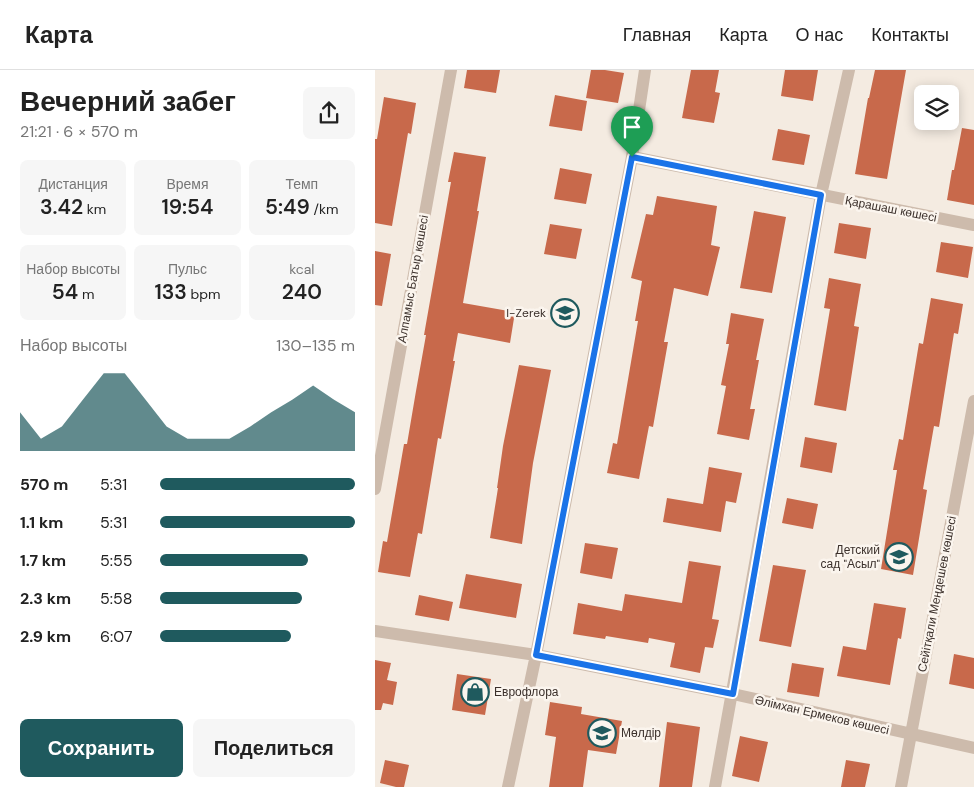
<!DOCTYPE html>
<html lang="ru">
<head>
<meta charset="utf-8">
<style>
	body { margin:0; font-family:"DM Sans",sans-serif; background:#f6f6f6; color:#222; height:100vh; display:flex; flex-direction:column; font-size:19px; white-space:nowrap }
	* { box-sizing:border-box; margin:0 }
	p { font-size:16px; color:#767676 }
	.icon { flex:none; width:28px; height:28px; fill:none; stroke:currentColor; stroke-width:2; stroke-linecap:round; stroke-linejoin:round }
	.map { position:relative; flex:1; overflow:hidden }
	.sheet { display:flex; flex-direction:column; background:#fff; width:375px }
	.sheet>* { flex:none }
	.buttons { position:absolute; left:539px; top:15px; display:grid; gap:10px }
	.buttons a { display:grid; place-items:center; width:45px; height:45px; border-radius:8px; background:#fff; box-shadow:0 2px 12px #0003; font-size:25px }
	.pin { position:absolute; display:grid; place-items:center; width:42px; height:42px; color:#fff; margin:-51px -21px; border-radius:50% 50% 50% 0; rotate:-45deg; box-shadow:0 0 5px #0007 }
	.pin .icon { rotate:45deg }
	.round { display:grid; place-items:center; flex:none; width:52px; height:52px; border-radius:8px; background:#f6f6f6 }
	.head { display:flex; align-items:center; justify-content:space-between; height:85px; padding:0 20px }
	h1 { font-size:28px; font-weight:600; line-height:38px }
	.stats { display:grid; grid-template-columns:repeat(3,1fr); gap:8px; height:85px; padding:5px 20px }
	.stats div { display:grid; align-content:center; border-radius:8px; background:#f6f6f6; text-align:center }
	.stats b { font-size:21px; font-weight:600 }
	.stats small { font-size:14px; font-weight:400 }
	.stats p { font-size:14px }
	.chart { height:140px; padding:10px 20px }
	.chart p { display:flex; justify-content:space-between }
	.chart svg { width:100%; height:90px; margin-top:5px; fill:#1f5a5e; opacity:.7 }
	.action { display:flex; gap:10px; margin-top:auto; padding:10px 20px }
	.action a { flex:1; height:58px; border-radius:8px; background:#1f5a5e; color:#fff; font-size:20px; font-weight:600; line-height:58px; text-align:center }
	.action a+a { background:#f6f6f6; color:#222 }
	ul { padding:0 20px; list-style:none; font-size:16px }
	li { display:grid; grid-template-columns:80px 60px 1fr; align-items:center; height:38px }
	li i { height:12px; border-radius:6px; background:#1f5a5e }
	header { display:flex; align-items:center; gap:30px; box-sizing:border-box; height:70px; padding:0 25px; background:#fff; border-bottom:1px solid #e0e0e0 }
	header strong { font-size:24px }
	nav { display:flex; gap:28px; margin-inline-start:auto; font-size:18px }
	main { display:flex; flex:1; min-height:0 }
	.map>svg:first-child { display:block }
	.building { fill:#c8694b }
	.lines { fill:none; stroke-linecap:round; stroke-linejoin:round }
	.minor { stroke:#cdbbac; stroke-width:12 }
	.route-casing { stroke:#fff; stroke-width:10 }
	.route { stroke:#1a73e8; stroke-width:6 }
	.labels { text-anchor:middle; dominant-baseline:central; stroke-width:5; stroke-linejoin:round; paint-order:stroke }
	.street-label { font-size:12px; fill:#3b302b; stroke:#fbf5ee }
	.poi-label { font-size:12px; fill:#3b302b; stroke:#fbf5ee; text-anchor:end }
</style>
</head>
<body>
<header>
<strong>Карта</strong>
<nav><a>Главная</a><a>Карта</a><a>О нас</a><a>Контакты</a></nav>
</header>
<main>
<section class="sheet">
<div class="head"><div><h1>Вечерний забег</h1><p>21:21 · 6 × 570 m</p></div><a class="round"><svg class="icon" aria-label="share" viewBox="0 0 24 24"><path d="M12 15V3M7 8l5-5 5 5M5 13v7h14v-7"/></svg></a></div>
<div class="stats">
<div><p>Дистанция</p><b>3.42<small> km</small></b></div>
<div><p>Время</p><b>19:54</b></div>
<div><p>Темп</p><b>5:49<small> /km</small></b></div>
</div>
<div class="stats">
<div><p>Набор высоты</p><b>54<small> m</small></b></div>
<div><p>Пульс</p><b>133<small> bpm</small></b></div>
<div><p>kcal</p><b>240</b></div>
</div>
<div class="chart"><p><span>Набор высоты</span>130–135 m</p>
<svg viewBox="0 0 160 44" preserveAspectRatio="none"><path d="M0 44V25L10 38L20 32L30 19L40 6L50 6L60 19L70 32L80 38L90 38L100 38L110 32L120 25L130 19L140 12L150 19L160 25V44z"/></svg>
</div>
<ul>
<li><b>570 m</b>5:31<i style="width:100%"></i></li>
<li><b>1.1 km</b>5:31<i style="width:100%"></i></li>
<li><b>1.7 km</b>5:55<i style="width:76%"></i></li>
<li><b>2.3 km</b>5:58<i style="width:73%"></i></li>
<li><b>2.9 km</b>6:07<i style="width:67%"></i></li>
</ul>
<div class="action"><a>Сохранить</a><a>Поделиться</a></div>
</section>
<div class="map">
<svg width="599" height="717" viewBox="0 0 599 717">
	<rect width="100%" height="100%" fill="#f4ebe1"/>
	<!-- building -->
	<path class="building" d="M92,0H125L121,23L89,18Z
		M216,0H230L249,3L243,33L211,28Z
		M316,0H344L340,22L345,23L339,53L307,48Z
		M410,0H443L438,31L406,26Z
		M500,0H531L512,109L480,104L493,28H494Z
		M180,25L212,31L207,61L174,56Z
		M9,27L41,33L36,64L33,63L17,156L0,153V69H2Z
		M587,58L599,60V135L572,130L577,100H579Z
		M403,59L435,65L429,95L397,90Z
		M79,82L111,87L102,141H104L88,233L140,242L135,273L83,263L78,291H80L66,369L63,368L47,464L43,463L35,507L3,502L8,471L12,472L29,374H32L41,321L51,265H49L76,112H73Z
		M185,98L217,104L211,134L179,129Z
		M282,126L342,136L336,175L345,177L333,226L299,218L289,272H293L278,357L274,356L264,409L232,403L238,373L242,374L263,251H260L267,211L256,208L271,144L278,145Z
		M379,141L411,147L397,223L365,218Z
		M464,153L496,158L491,189L459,183Z
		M175,154L207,159L201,189L169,184Z
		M566,172L598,177L593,208L561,202Z
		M0,181L16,184L7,236L0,235Z
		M454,208L486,214L479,256L484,257L471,341L439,335L455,239L449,238Z
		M556,228L588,234L583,264L579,263L564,357L559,356L548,419L552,420L538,505L506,499L522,400H518L524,369L528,370L544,273L548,274Z
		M356,243L389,249L381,290H384L375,339H380L374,370L342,364L351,316L346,315L354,274H351Z
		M144,295L176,300L158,393L147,474L115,468L123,418H122L128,376Z
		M430,367L462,373L457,403L425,397Z
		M334,397L367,403L361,433L351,431L346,462L288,452L292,428L328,434Z
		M412,428L443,434L438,459L407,453Z
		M210,473L243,478L237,509L205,503Z
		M314,491L346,496L337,549L344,550L338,578L330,577L325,603L295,597L300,573L274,568L273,573L231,566L230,569L198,564L203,533L247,541L250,524L307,533Z
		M398,495L431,500L416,577L384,571Z
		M91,504L147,514L141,548L84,538Z
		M44,525L78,532L74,551L40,545Z
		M499,533L531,538L526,569L523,568L515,615L462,606L468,576L491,580Z
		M579,584L599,588V619L574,614Z
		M0,590L16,593L12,610L22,612L18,635L8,633L6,640H0Z
		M417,593L449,598L444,627L412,622Z
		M82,604L116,609L110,645L77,640Z
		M175,632L207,637L206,644L247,651L241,684L213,680L208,717H174L181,667L170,665Z
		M292,652L325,657L317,717H284Z
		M365,666L393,672L384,712L357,706Z
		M10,690L34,695L29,717H21L5,713Z
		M471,690L495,694L490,717H466Z"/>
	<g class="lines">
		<!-- minor -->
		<path class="minor" d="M257,87L599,155
			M0,419L76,0
			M0,561L161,585L358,624L599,678
			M133,717L161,585L257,87L270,0
			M340,717L446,125L474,0
			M526,717L599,331"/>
	</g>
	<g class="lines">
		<defs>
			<path id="route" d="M257,87L446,125L358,624L161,585Z"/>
		</defs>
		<!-- route casing -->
		<use href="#route" class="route-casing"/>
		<!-- route -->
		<use href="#route" class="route"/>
	</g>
	<!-- icons -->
	<defs>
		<symbol id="school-ring" viewBox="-11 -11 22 22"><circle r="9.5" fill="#fbf5ee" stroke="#1f5a5e" stroke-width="1.5"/><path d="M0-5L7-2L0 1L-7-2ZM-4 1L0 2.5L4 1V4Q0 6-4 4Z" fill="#1f5a5e"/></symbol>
		<symbol id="shop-ring" viewBox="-11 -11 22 22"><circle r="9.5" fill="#fbf5ee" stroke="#1f5a5e" stroke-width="1.5"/><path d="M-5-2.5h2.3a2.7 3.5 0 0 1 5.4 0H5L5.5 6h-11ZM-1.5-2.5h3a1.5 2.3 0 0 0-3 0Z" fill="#1f5a5e"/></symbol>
	</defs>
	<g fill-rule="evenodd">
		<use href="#school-ring" x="174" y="227" width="32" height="32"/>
		<use href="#school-ring" x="508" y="471" width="32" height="32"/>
		<use href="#shop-ring" x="84" y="606" width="32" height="32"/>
		<use href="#school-ring" x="211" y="647" width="32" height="32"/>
	</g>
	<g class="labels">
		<!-- street labels -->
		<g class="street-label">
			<text transform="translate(516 139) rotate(11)">Қарашаш көшесі</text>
			<text transform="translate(38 209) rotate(-80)">Алпамыс Батыр көшесі</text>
			<text transform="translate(562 524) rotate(-79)">Сейітқали Меңдешев көшесі</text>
			<text transform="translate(447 645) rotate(13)">Әлімхан Ермеков көшесі</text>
		</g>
		<!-- poi labels -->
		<g class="poi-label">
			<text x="171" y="243">I-Zerek</text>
			<text x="505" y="480">Детский<tspan x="505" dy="14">сад "Асыл"</tspan></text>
			<text x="119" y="622" text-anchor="start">Еврофлора</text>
			<text x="246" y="663" text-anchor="start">Мөлдір</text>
		</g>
	</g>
</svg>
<div class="buttons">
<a><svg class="icon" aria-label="layers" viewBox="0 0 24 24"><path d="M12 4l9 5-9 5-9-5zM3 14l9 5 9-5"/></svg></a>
</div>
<div class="pin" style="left:257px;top:87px;background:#1e9e55"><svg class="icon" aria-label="arrive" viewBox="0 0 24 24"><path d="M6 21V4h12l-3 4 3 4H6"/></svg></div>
</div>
</main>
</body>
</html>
